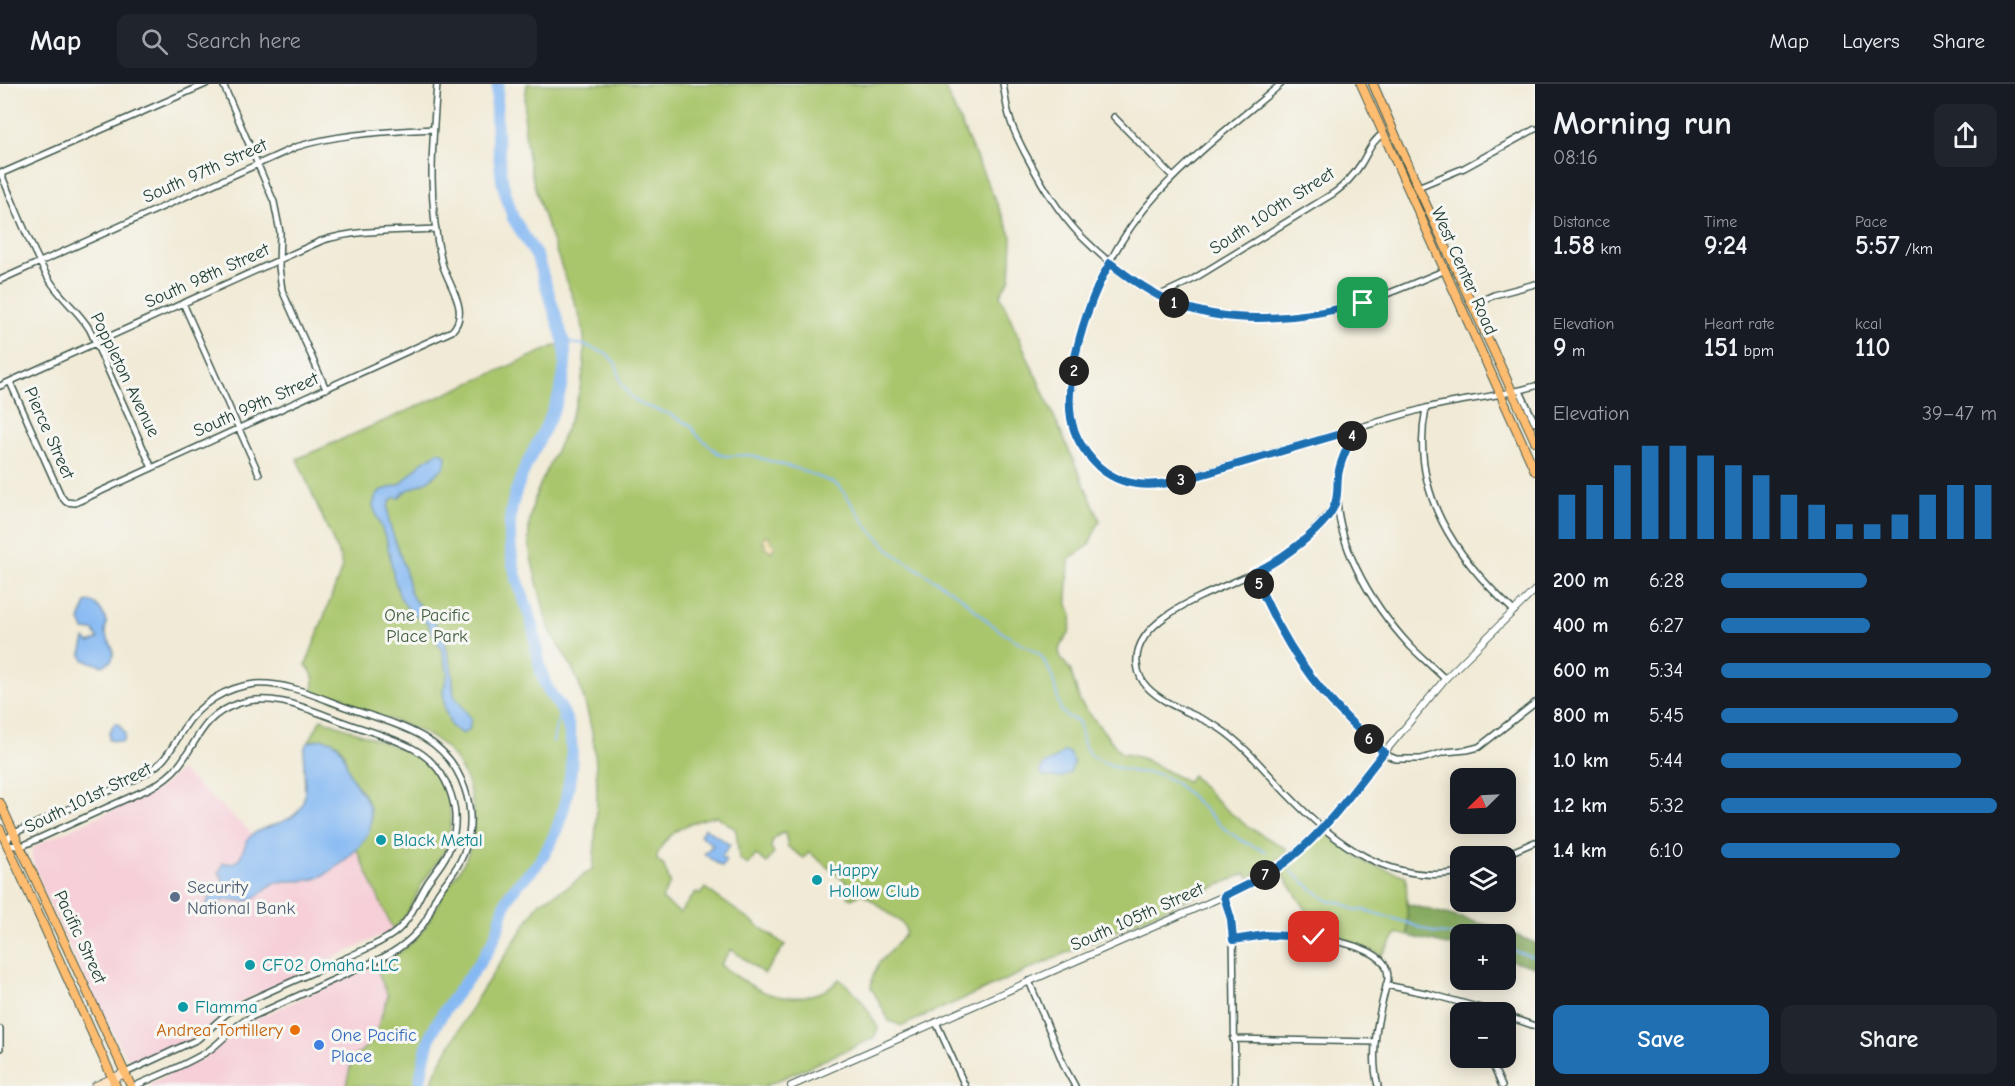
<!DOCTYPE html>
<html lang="en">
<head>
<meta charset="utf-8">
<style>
	body { margin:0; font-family:"Comic Neue",sans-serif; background:#20242c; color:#f1f3f6; height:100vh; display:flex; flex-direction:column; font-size:22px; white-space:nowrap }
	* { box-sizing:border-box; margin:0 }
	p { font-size:20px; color:#9ea1a6 }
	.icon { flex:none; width:33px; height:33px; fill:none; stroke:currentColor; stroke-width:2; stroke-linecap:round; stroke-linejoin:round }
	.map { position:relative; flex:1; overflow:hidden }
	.side { display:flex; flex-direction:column; background:#171b24; width:480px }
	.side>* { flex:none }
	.needle { width:39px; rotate:246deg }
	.controls { position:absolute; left:1450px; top:684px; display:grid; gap:12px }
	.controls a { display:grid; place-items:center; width:66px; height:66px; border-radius:12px; background:#171b24; box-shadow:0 3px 15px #0003; font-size:30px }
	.pin { position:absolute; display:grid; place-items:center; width:51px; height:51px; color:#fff; margin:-26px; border-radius:12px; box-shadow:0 3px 9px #0006 }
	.km { position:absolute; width:30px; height:30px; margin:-15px; border-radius:50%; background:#222; color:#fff; font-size:16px; line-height:30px; text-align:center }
	.round { display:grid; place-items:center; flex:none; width:63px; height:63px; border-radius:12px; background:#20242c }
	.headline { display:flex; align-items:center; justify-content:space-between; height:102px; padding:0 18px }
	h1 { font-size:33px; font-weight:700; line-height:45px }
	.figures { display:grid; grid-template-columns:repeat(3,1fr); gap:9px; height:102px; padding:6px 18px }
	.figures div { display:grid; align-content:center }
	.figures b { font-size:26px; font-weight:700 }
	.figures small { font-size:16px; font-weight:400 }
	.figures p { font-size:16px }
	.chart { height:168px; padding:12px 18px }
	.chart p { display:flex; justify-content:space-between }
	.chart svg { width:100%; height:108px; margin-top:6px; stroke:#1f6fb2; stroke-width:6 }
	.cta { display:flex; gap:12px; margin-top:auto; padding:12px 18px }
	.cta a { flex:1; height:69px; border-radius:12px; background:#1f6fb2; color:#fff; font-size:24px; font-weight:700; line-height:69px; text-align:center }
	.cta a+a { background:#20242c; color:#f1f3f6 }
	ul { padding:0 18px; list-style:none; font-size:20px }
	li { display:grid; grid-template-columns:96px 72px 1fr; align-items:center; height:45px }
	li i { height:15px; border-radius:8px; background:#1f6fb2 }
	header { display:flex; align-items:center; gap:36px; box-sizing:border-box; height:84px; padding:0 30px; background:#171b24; border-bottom:2px solid #363941 }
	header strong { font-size:28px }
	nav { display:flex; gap:33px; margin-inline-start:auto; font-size:21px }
	.search { width:420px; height:54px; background:#20242c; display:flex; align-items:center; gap:15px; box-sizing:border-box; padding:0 21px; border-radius:12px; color:#9ea1a6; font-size:22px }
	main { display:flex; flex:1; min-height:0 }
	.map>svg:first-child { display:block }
	.built { fill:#f6cfd8 }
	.green { fill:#aac66d; stroke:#648250; stroke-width:1.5 }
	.forest { fill:#87ab60; stroke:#53744a; stroke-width:1.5 }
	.sand { fill:#eeda9e; stroke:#868c69; stroke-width:1.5 }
	.water { fill:#86b9f3; stroke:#527b94; stroke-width:1.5 }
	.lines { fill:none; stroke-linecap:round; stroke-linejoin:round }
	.stream { stroke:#86b9f3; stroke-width:2 }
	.river { stroke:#86b9f3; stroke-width:12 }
	.minor-casing { stroke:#3e574c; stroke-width:8 }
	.tertiary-casing { stroke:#3e574c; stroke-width:8 }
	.secondary-casing { stroke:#3e574c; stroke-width:10 }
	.primary-casing { stroke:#3e574c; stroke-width:10 }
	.minor { stroke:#fff; stroke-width:5 }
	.tertiary { stroke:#fff; stroke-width:6 }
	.secondary { stroke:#fee4c6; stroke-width:8 }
	.primary { stroke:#fdbc70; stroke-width:8 }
	.route-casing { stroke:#fff; stroke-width:12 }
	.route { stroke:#1f6fb2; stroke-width:8 }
	.culture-dot { fill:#0f9aa8; stroke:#f6f6f2; stroke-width:2 }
	.service-dot { fill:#5c6f8a; stroke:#f6f6f2; stroke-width:2 }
	.food-dot { fill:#e8710a; stroke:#f6f6f2; stroke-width:2 }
	.shop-dot { fill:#3f7fe0; stroke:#f6f6f2; stroke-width:2 }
	.labels { text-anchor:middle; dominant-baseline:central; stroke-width:6; stroke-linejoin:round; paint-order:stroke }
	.street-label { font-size:18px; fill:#1f3d34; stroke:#f6f6f2 }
	.park-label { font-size:18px; fill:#425f42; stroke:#f6f6f2 }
	.culture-label { font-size:18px; fill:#0d838f; stroke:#f6f6f2; text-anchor:start }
	.service-label { font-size:18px; fill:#4e5e75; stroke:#f6f6f2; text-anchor:start }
	.food-label { font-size:18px; fill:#c56008; stroke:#f6f6f2; text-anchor:end }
	.shop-label { font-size:18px; fill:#366cbe; stroke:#f6f6f2; text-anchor:start }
</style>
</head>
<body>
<header>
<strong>Map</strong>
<div class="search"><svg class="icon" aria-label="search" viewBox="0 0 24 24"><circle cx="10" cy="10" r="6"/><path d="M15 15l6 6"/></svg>Search here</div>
<nav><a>Map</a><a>Layers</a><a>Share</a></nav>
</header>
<main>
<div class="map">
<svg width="1535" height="1002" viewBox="0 0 1535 1002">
	<rect width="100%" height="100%" fill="#f6f6f2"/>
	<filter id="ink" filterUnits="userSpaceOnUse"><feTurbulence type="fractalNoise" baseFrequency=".0167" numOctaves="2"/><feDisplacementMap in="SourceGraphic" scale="12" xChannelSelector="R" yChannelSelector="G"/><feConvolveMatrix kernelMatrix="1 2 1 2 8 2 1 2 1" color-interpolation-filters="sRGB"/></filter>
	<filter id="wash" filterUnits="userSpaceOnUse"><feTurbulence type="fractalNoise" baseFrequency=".008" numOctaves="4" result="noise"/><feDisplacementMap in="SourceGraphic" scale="24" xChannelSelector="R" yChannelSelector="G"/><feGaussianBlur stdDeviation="1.35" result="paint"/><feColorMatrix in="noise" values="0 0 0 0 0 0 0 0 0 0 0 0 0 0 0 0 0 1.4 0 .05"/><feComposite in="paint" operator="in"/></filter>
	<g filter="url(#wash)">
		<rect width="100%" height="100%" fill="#f1ead6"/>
		<!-- built -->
		<path class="built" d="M180,686L253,750L249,754L240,774L230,780L223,779V801L218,806L212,808L204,827L212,826L220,819L229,816L240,817L280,798L309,797L332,787L356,764L393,846L232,922L202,948L188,957L145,976H132L125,971L76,877L45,810L31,772L32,766L38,760L152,708L166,699Z
			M375,881L388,912L373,957L351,975L346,1002H149L155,997L205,974L249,938Z"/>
		<!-- green -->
		<path class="green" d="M527,0H943L1012,153L1010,194L1000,211L1100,436L1088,462L1069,475L1067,517L1072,532L1069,550L1061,560L1059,567L1061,575L1070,585L1080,618L1121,669L1142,674L1187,698L1192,691L1222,722L1248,743L1290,767L1249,794L1246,789L902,942L889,937L871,903L873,892L879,879L905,851L906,847L903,840L862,809L852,815L848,812L853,804L809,768L804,774L788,763L785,749C777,750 772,755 771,763L774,769L767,779L756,771L748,781L739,775L736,746L717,732C694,737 672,743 660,765C659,767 657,772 657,774C657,778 660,778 663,781C666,786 668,793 670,799L662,815L680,829L696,808L700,811L705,804L716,812L785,861L764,890L731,865L720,881C748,901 775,921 811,911C823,908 831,905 839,895C859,909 866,922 878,944L874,954L765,1002H431L435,988L479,911L540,818L568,803L593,784C599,716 602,653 574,588C567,572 554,558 548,541C544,531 543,520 540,510C535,488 527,466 529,443C531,418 541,397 552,375C573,332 590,294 583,245C580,229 572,213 567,198C545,135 515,68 527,0Z
			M564,258C574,327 515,372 510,437C509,460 512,483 520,504C524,517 530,530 533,543C537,561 537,579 544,596C547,607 554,614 560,623C571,641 573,665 571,685C567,718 559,751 539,778C530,790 517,799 509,812C501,826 501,841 494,855C477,889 448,914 432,949C424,965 423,985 419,1002H346L352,975L373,957L388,912L375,881C398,871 418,858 430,835C436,826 439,815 445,807C453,795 462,785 467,772C482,732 471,682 436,656C419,645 400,639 381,633C358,624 335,616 312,608C316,597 314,589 306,581L342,484L340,473L297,375Z
			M321,635L410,668L434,686L448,713L451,738L448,757L445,766L422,800L407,830L393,846L356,764C370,751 376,731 365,712C360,704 353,698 349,689C345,679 346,665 336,659C328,653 318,656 309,658Z
			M1324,748L1367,779L1406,792L1408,852L1397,849L1382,871L1343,855L1322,850L1280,786L1294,777Z"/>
		<!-- forest -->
		<path class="forest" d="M1407,820L1495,843L1535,859V883L1506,875V850H1461V864L1408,852Z"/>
		<!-- sand -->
		<path class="sand" d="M764,452H769L771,457L775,461L772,468L764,463L765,459L761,458Z"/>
		<!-- water -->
		<path class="water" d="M438,368L443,369L446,372L445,382L428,397L404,408L399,414L395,413L391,416L388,422L389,439L405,485L410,508L415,517L431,532L444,555L452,586L454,611L471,635L469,646L462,650L451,642L445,626L443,607L448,589L442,567L427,539L409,527L400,513L394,494L387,458L373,422L375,414L380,407L401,400L422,378Z
			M92,518C99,522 105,530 106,538C107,541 105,545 105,548C108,560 116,561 112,576L103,582L84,576L81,570L85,555L90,559L98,555L94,547L84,546L80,537L85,521L86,519Z
			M115,639L119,640L125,650L124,656L122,658L109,656V648Z
			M321,655C341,655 343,669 348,685C355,708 375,713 370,744C367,761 327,794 310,796C297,798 286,795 273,800C265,804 259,813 251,816C242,819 232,814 223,817C215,820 213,828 204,827L212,807L218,806L222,801L223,794L219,789L223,779C247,783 239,760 253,750C267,740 292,740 301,723C309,708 301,681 305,663L309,658Z
			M1064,667L1069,669L1074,679L1070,688L1061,694L1043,692L1040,687L1044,680L1054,676Z
			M705,744L730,761L721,773L726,776L722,783L704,770L713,761L700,751Z"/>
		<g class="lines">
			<!-- stream -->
			<path class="stream" d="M564,258L584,261L607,270L616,280L621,299L631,313L640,320L669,330L690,341L697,351L719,370L725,372L749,371L798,385L834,399L841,404L870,446L894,470L961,513L986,536L1003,549L1041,571L1052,592L1061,627L1068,633L1078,637C1084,649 1080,665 1094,673C1106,680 1125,687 1138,688C1149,689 1156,688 1165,693C1190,706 1204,728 1225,745C1237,755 1251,762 1266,767
				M553,658L556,642L562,628
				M1291,787L1317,809L1329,817L1340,818L1357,827L1364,826L1405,838L1435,849L1448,850L1461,853
				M1506,865L1535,873"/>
			<!-- river -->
			<path class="river" d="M419,1002C423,985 424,965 432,949C448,914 477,889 494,855C501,841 501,826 509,812C517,799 530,790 539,778C559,751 567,718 571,685C573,665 571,641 560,623C554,614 547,607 544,596C537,579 537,561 533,543C530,530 524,517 520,504C512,483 509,460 510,437C515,372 574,327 564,258L537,173L513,134L506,111L502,96L497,53L496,28L498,0"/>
		</g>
	</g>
	<g filter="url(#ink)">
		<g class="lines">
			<defs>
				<path id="minor" d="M223,0L274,118L280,148L279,183L282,206L326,305
					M1003,0C1005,10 1006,21 1009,31C1012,45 1019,57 1025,69C1041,99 1057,127 1081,152C1108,179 1137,203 1172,219C1228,242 1305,236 1361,219C1390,210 1418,197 1446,186
					M1281,0C1240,35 1195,69 1158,109C1115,156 1085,217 1075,279C1070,309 1066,337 1083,363C1103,395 1129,404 1165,400L1426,324C1462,315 1500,313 1535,302
					M1114,33L1173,93
					M0,88C16,123 29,162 49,195C60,214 79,227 90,246L152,384
					M0,90L206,0
					M1418,103L1464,84L1535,45
					M0,196L296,63C341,49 387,48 433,45
					M1158,212L1190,197L1334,109C1345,101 1354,91 1361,80C1368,69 1372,56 1384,49
					M183,219L259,390
					M1471,221L1494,211L1535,200
					M10,298L61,412L66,418L75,419L452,247C471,227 448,201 442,179C427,116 432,63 437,0
					M0,302L321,157C357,145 398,147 436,145
					M1520,307L1535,339
					M1426,324C1409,408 1456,474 1514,527
					M1357,345C1349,359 1340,375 1338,391C1329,452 1371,520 1411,563C1422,574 1434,584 1445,595
					M1336,418C1321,443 1299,462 1275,478C1238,502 1132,526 1137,580C1138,589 1142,598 1148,604C1167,623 1197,630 1219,644C1245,661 1266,688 1287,710C1335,760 1389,801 1461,788
					M1253,490C1263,509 1271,529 1282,547C1309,595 1346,638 1389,672L1396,675H1421L1445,668L1467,666L1479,663L1535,619
					M1502,772L1535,758
					M1224,812L1233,845L1235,1002
					M1233,856C1252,853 1271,850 1289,851C1312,851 1368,860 1383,878C1387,883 1388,889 1388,895C1379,929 1369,967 1378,1002
					M1029,897L1065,984L1075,1002
					M1386,901L1430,910L1495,928
					M1506,932L1535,942
					M936,938L965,1002
					M0,945V964
					M1233,955L1375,958
					M1493,974L1494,984L1502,1002
					M125,989L198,955L225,931L240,921C274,905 309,890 344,875C360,867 378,861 393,850C411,837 416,817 428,798C435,788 443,779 448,768C465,731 450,685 414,665C394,654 369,647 346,639C312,627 273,607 237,620C201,633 199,656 179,681C171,691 161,698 150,704L20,763L7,760L9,753L14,749C42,737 69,725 97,712C119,703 143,694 161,678C171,668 176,656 184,644C199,620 226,603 255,600C288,598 320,614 351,625C374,633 401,640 423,653C463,676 481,728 463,771C457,786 447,796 438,809C433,817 431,826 427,834C417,852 401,864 384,873L249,934C233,942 223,957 208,967C186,981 159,991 135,1002"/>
				<path id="tertiary" d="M791,1002L1224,812L1257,796L1282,781L1320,747L1445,595L1535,506"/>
				<path id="secondary" d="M96,1002L125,989"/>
				<path id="primary" d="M1361,0L1535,387
					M1373,0L1418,103L1535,357
					M0,719L131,1002
					M0,745L116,1002"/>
			</defs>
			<!-- minor casing -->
			<use href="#minor" class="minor-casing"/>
			<!-- tertiary casing -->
			<use href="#tertiary" class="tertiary-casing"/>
			<!-- secondary casing -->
			<use href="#secondary" class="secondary-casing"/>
			<!-- primary casing -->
			<use href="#primary" class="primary-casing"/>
			<!-- minor -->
			<use href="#minor" class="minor"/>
			<!-- tertiary -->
			<use href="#tertiary" class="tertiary"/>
			<!-- secondary -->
			<use href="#secondary" class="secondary"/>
			<!-- primary -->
			<use href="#primary" class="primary"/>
		</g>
	</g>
	<g class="lines" filter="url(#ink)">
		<defs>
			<path id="route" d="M1314,853L1265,851L1233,856L1231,835L1224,812C1248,800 1272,790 1292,773C1328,744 1355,704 1384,668C1343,634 1305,591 1280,544C1270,526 1262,508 1253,489C1276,479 1331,442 1336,416C1338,408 1337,400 1338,392C1340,376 1349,359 1357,345L1180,397C1150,403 1122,404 1098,382C1085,369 1074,352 1071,334C1064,291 1088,216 1110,179C1129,194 1149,208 1172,218C1229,243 1304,235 1363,219"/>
		</defs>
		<!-- route casing -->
		<use href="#route" class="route-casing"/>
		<!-- route -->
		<use href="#route" class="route"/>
	</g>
	<!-- markers -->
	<g class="culture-dot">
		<circle cx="381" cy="756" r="6"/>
		<circle cx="817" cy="796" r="6"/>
		<circle cx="250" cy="881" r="6"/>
		<circle cx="183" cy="923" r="6"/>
	</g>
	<circle class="service-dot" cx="175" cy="813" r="6"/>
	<circle class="food-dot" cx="295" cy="946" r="6"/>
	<circle class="shop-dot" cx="319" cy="961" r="6"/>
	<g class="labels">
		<!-- street labels -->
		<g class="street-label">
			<text transform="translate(205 87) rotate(-24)">South 97th Street</text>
			<text transform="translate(1272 127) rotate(-33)">South 100th Street</text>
			<text transform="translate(1464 187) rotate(66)">West Center Road</text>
			<text transform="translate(207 192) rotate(-24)">South 98th Street</text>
			<text transform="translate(125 291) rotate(64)">Poppleton Avenue</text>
			<text transform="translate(256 321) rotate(-24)">South 99th Street</text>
			<text transform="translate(49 349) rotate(66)">Pierce Street</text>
			<text transform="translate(88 714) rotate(-26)">South 101st Street</text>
			<text transform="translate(1137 833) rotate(-24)">South 105th Street</text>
			<text transform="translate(80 853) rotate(65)">Pacific Street</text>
		</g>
		<!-- park labels -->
		<g class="park-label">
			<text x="427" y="531">One Pacific<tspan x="427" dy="21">Place Park</tspan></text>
		</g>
		<!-- culture labels -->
		<g class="culture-label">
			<text x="393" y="756">Black Metal</text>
			<text x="829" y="786">Happy<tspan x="829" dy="21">Hollow Club</tspan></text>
			<text x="262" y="881">CF02 Omaha LLC</text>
			<text x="195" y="923">Flamma</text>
		</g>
		<!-- service labels -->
		<g class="service-label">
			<text x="187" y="803">Security<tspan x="187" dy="21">National Bank</tspan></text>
		</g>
		<!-- food labels -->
		<g class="food-label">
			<text x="283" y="946">Andrea Tortillery</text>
		</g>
		<!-- shop labels -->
		<g class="shop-label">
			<text x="331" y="951">One Pacific<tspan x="331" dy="21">Place</tspan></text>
		</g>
	</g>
</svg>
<div class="controls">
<a><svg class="needle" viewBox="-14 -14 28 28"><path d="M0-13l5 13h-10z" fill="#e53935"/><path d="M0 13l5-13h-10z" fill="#9ea1a6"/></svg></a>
<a><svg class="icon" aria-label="layers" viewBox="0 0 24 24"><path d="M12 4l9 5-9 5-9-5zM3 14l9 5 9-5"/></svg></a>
<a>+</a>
<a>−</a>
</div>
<div class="pin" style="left:1363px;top:219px;background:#1e9e55"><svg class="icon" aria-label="arrive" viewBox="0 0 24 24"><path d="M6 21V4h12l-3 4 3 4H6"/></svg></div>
<div class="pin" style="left:1314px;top:853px;background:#d93025"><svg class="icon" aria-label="check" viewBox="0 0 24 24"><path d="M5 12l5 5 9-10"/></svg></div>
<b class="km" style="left:1174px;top:219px">1</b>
<b class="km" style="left:1074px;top:287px">2</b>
<b class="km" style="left:1181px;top:396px">3</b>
<b class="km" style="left:1352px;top:352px">4</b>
<b class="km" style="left:1259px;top:500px">5</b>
<b class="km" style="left:1369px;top:655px">6</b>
<b class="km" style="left:1265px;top:791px">7</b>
</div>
<section class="side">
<div class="headline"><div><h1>Morning run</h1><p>08:16</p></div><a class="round"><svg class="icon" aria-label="share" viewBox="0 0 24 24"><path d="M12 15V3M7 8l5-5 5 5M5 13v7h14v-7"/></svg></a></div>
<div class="figures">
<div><p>Distance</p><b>1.58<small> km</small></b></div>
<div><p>Time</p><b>9:24</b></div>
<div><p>Pace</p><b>5:57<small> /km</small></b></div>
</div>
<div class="figures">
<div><p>Elevation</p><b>9<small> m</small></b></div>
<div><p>Heart rate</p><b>151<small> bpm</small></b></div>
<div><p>kcal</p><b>110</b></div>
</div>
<div class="chart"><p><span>Elevation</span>39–47 m</p>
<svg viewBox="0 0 160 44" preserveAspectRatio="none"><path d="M5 44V26M15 44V22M25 44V14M35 44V6M45 44V6M55 44V10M65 44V14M75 44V18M85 44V26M95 44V30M105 44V38M115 44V38M125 44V34M135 44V26M145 44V22M155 44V22"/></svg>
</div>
<ul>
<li><b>200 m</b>6:28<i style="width:53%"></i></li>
<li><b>400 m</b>6:27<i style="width:54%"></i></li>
<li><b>600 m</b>5:34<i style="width:98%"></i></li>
<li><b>800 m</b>5:45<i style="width:86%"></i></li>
<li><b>1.0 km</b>5:44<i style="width:87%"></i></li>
<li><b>1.2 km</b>5:32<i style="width:100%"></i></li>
<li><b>1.4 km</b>6:10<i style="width:65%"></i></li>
</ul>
<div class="cta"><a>Save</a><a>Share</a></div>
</section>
</main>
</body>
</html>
